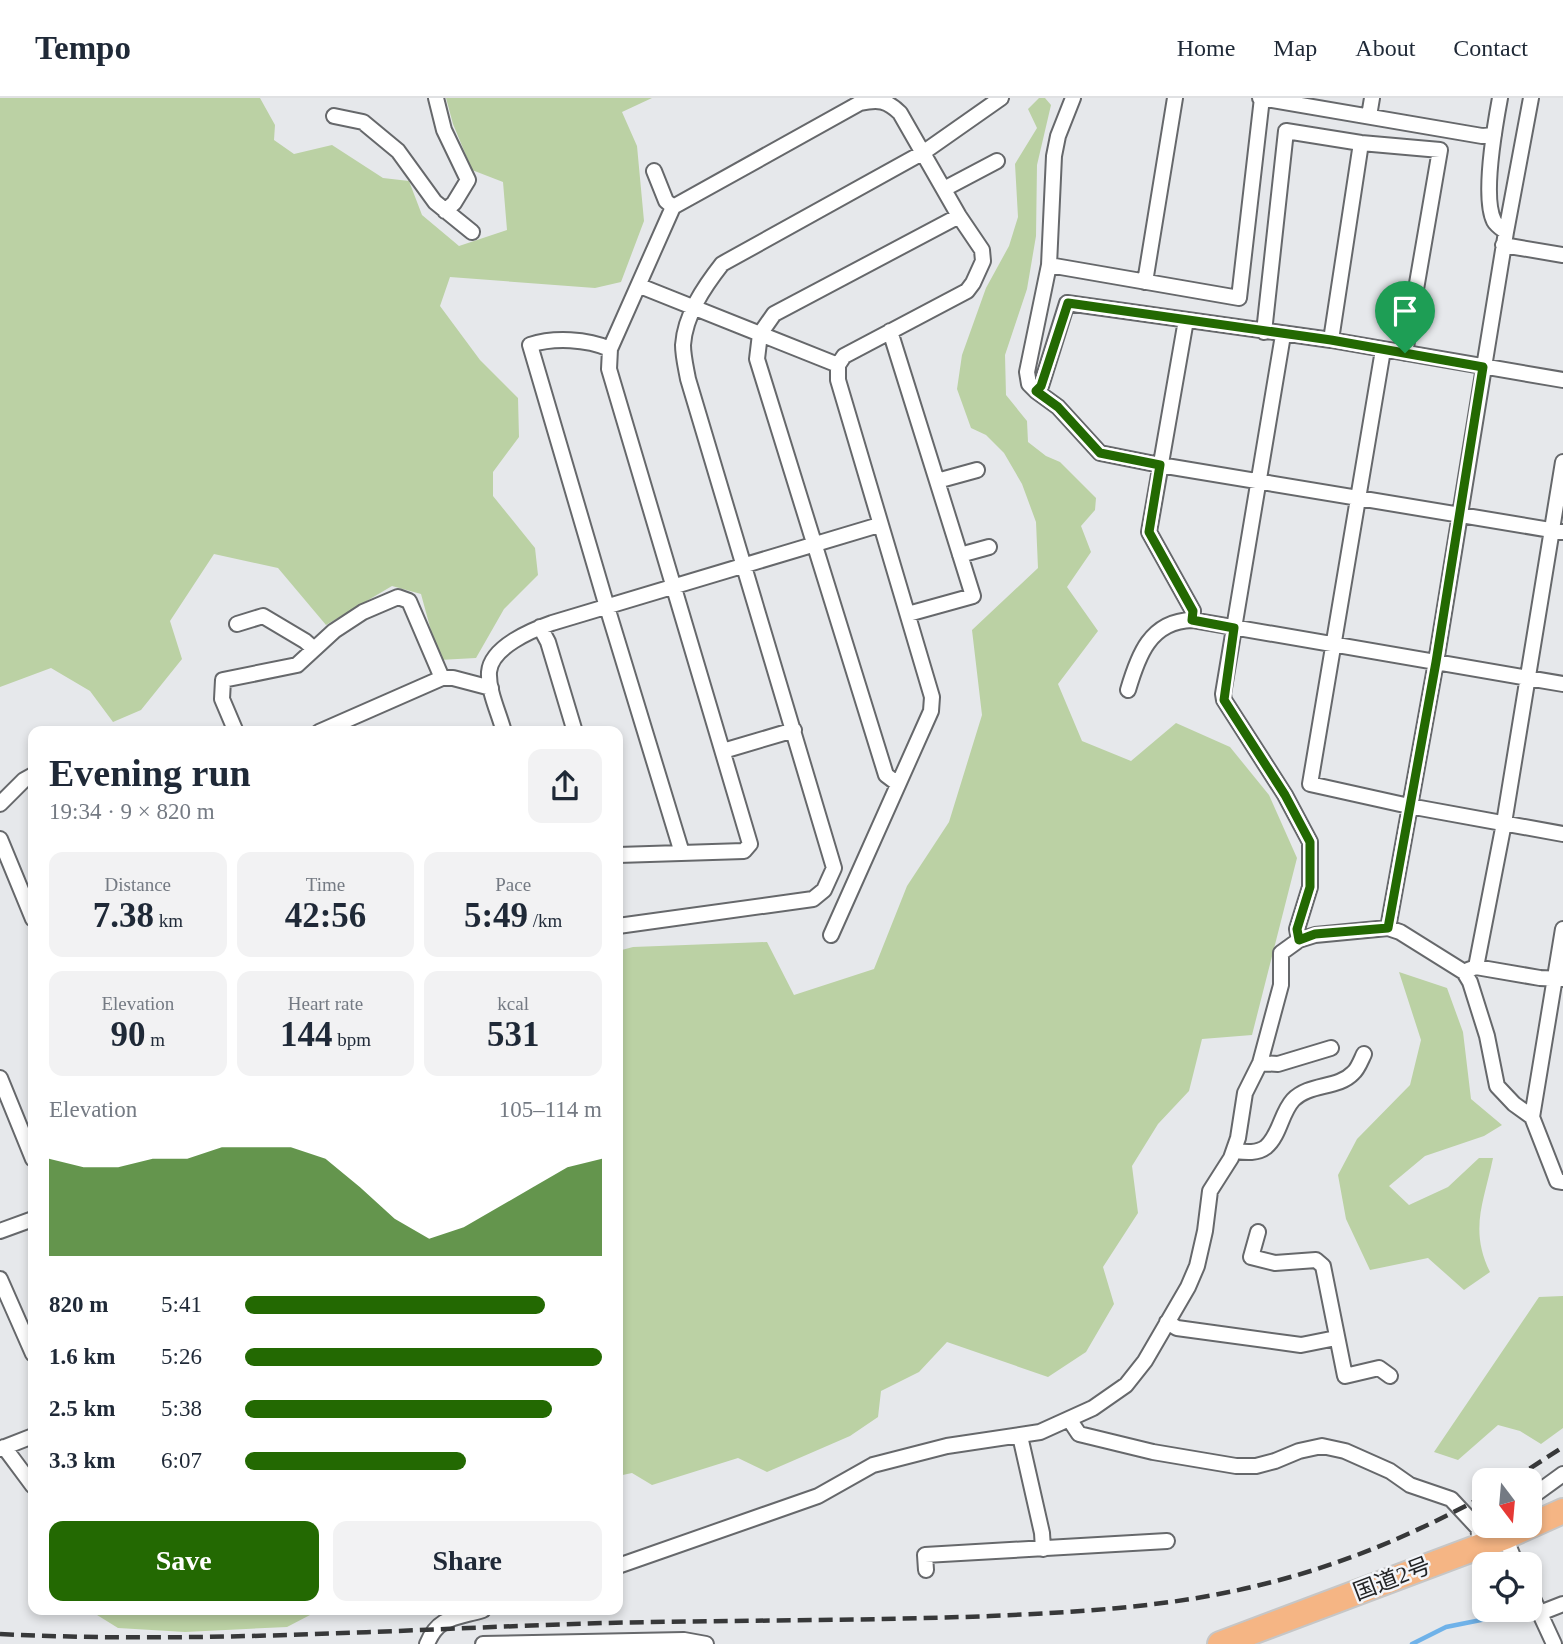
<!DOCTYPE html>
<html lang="en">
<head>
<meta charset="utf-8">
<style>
	body { margin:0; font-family:"Times New Roman","Noto Sans JP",serif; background:#f2f2f3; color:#1f2937; height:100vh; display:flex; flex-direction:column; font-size:26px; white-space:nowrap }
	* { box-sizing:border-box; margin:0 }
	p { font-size:23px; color:#747a83 }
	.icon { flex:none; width:38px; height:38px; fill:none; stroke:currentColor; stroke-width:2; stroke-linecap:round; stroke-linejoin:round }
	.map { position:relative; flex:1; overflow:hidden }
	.panel { position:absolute; left:28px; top:628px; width:595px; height:889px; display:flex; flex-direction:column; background:#fff; border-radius:14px; box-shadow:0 4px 10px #0003 }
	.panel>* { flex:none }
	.needle { width:46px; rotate:164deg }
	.tools { position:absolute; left:1472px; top:1370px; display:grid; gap:14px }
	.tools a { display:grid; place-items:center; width:70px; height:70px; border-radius:14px; background:#fff; box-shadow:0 4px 10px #0003; font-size:35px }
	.pin { position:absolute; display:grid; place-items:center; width:60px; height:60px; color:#fff; margin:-72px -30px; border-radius:50% 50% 50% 0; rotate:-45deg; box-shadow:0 0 7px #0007 }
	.pin .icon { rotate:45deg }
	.round { display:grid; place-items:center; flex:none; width:74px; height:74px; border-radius:14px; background:#f2f2f3 }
	.summary { display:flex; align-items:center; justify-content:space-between; height:119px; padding:0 21px }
	h1 { font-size:38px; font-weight:700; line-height:52px }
	.stats { display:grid; grid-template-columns:repeat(3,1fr); gap:10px; height:119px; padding:7px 21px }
	.stats div { display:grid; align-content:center; border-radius:14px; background:#f2f2f3; text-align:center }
	.stats b { font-size:35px; font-weight:700 }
	.stats small { font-size:19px; font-weight:400 }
	.stats p { font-size:19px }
	.chart { height:196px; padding:14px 21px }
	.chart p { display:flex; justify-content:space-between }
	.chart svg { width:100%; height:126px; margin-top:7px; fill:#236902; opacity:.7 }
	.button { display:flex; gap:14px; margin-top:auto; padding:14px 21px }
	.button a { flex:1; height:80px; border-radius:14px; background:#236902; color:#fff; font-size:28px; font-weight:700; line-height:80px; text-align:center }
	.button a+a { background:#f2f2f3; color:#1f2937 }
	ul { padding:0 21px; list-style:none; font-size:23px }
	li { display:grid; grid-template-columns:112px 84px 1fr; align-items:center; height:52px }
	li i { height:18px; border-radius:9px; background:#236902 }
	header { display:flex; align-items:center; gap:42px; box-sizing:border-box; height:98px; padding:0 35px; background:#fff; border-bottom:2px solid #e0e1e3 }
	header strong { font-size:33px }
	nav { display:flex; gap:38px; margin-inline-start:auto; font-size:24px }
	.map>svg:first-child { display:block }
	.green { fill:#bbd1a4 }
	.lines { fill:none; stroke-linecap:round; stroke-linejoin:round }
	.stream { stroke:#6fb2e9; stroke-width:4.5 }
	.street-casing { stroke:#66686b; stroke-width:18 }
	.highway-casing { stroke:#c6c6c6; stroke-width:28 }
	.street { stroke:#fff; stroke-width:14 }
	.highway { stroke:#f5b584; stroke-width:24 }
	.rail { stroke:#373839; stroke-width:4.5; stroke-dasharray:14 7; stroke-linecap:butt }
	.route-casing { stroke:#fff; stroke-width:14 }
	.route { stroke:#236902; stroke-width:9 }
	.labels { text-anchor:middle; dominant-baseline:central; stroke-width:5; stroke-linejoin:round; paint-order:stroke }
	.street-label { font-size:23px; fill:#222324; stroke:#f3f5f9 }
</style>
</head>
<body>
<header>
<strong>Tempo</strong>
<nav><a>Home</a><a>Map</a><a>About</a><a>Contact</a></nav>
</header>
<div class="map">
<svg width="1563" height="1546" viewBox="0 0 1563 1546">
	<rect width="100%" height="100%" fill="#e6e8eb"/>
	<!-- green -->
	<path class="green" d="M0,0H260L275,27L274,42L294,56L332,47L383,80L409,83L422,117L459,148L507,132L503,84L472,72L453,26L446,0H652L622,14L637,48L644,123L621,184L595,190L450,179L440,208L480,262L518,300L519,339L493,374V398L535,450L538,477L504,511L476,560L439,562L421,496L392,488L326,527L278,470L214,456L170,523L182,561L141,612L113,624L90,593L51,570L0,589Z
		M1039,0H1045L1051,7L1037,67L1036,138L1027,191L1005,257L1006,297L1027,323L1028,344L1046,358L1060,364L1096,400L1095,412L1081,428L1091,454L1067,489L1098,533L1058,586L1082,643L1131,663L1176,625L1230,649L1269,697L1297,760L1252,937L1202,941L1189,993L1158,1026L1132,1068L1138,1115L1103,1169L1114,1206L1086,1254L1048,1279L947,1244L919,1274L881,1293L878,1319L850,1338L767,1374L738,1360L652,1387L632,1375L618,1378V853L633,849L767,844L794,897L874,871L907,788L949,724L982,617L972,532L1038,470L1036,424L1022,386L1004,355L986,337L971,330L957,291L962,257L986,190L1009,148L1018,119L1015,66L1037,30L1028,11Z
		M1399,874L1447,890L1463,934L1471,1001L1502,1027L1484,1038L1425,1058L1389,1088L1409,1107L1448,1089L1479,1060H1493C1484,1104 1469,1131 1490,1174L1464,1192L1428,1160L1370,1172L1346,1121L1338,1077L1357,1041L1410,987L1421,942Z
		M1563,1198V1330L1541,1346L1520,1333L1498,1327L1458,1362L1434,1354L1539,1199Z
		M89,1512H311L310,1517L287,1529L185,1534L118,1530Z"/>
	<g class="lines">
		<!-- stream -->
		<path class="stream" d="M1412,1546L1446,1529L1526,1513"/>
		<defs>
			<path id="street" d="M436,0L444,32L468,82L454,105L445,113
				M1073,0L1058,38L1054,58L1049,167L1027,274L1029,286L1036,293L1058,309L1100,355L1160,367L1563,434
				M1260,0L1482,38L1494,37
				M1500,0C1495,27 1482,99 1494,123C1496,127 1502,131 1506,134
				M334,18L363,24L398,53L435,104L472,134
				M1369,18L1372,0
				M654,73L666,103L673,109
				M944,91L997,63
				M1503,147L1563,157
				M1049,167L1239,200L1262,0
				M1145,184L1175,0
				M640,188L838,267
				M1186,222L1149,434L1193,513L1192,522
				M890,233L973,498L908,516
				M1264,234L1286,33L1361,45L1440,52L1405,255
				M1283,237L1223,596L1224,602L1285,697L1310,744V789L1297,831L1299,842
				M1331,242L1361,45
				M610,251C587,241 554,239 530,247L607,509L682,755
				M1383,252L1310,686L1409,708L1563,736
				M1036,293L1041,288L1067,205L1331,242L1563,282
				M937,383L977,372
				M960,457L989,449
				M237,526L263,518L305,543L314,551
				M540,529L548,544L575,634
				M1128,592C1138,558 1150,523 1192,522L1563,586
				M236,634L222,601L223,582L297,567L334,533L363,514L398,499L409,503L442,580
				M319,634L442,580H453L491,590
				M504,634C499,615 488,593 489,574C491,549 532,532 552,525L879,427
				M723,653L794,632
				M898,686L886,677L757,261L760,236L774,216L959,118
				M0,706L24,682L33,677
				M0,741L33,821
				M618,757L744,753L750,746L609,271L610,251L673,109L860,5C878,1 887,2 900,15L959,118L982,152L983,163L973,185L967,193L844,258L838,267V282L932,599L931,613L831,837
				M618,828L813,801L824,792L834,770L688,281C686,270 683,258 683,247C685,217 704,189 722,166L924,54L1001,0
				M1388,830L1436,564L1506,134L1531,0
				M1563,831L1532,1019L1557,1083L1563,1084
				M1476,869L1504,725L1563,364
				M1468,872L1476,869L1540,880L1562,881
				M1260,965L1278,966L1331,950
				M0,980L33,1061
				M1234,1053C1244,1054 1257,1056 1266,1049C1280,1037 1281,1015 1293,1002C1309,985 1338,991 1353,975C1358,971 1361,962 1364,956
				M0,1133L33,1121
				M1258,1134L1251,1159L1275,1165L1316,1162L1323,1168L1345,1278L1379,1270L1390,1278
				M0,1181L33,1256
				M1167,1224L1177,1230L1301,1247L1336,1240
				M1069,1321L1079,1336L1153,1354L1236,1368H1256L1275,1363L1299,1353L1322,1348L1345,1353L1390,1373L1410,1387L1451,1401L1478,1430L1481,1448
				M1020,1338L1042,1435L1043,1451
				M4,1349L33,1388
				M0,1351L33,1338
				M1530,1400L1563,1376
				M1505,1439L1516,1466
				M618,1468L818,1398L873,1367L947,1348L1040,1334L1093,1310L1126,1287L1145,1263L1188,1189L1197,1168L1205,1133L1210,1093L1231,1060L1238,1040L1245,995L1260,965L1281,887V855L1299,842L1315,837L1388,830L1400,834L1464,874L1470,884L1487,938L1497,988L1514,1006L1532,1019
				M926,1472L925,1457L1167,1443
				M1530,1494L1554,1546
				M1540,1515L1563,1506
				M427,1546C438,1518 457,1520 483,1512
				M483,1546L684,1542L706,1546"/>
			<path id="highway" d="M1220,1546L1505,1439L1563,1413"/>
		</defs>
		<!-- street casing -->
		<use href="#street" class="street-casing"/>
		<!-- highway casing -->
		<use href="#highway" class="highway-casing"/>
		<!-- street -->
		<use href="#street" class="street"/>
		<!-- highway -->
		<use href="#highway" class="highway"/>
		<!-- rail -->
		<path class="rail" d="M1512,1382L1563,1349
			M0,1536C201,1546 403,1531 604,1525C733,1522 861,1523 990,1518C1080,1514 1172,1509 1260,1487C1339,1468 1413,1437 1484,1398"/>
	</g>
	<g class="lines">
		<defs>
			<path id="route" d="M1068,205L1331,242L1483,269L1436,564L1388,830L1315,836L1299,842L1297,831L1310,789V744L1285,697L1224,602L1234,530L1192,522L1193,513L1149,434L1160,367L1100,355L1058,309L1036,293L1041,288Z"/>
		</defs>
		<!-- route casing -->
		<use href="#route" class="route-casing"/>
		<!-- route -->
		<use href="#route" class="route"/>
	</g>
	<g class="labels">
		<!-- street labels -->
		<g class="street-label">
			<text transform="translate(1392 1481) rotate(-21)">国道2号</text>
		</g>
	</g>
</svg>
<div class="tools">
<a><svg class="needle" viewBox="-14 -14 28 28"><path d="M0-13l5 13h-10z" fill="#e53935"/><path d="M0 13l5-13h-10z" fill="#747a83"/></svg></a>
<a><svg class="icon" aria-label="locate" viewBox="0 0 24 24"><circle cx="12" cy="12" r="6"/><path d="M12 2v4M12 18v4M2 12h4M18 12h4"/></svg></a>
</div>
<div class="pin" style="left:1405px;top:255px;background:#1e9e55"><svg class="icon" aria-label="arrive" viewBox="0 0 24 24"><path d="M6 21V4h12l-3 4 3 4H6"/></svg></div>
<section class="panel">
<div class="summary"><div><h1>Evening run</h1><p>19:34 · 9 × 820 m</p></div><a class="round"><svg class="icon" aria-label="share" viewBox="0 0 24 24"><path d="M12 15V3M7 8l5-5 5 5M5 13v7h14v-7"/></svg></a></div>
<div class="stats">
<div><p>Distance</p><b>7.38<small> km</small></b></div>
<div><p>Time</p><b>42:56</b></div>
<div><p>Pace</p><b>5:49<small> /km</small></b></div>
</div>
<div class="stats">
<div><p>Elevation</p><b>90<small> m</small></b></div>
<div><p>Heart rate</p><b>144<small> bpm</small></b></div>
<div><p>kcal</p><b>531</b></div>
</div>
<div class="chart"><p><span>Elevation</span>105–114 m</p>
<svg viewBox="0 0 160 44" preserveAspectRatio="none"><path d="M0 44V10L10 13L20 13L30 10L40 10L50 6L60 6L70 6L80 10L90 20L100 31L110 38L120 34L130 27L140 20L150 13L160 10V44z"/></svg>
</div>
<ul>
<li><b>820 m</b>5:41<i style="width:84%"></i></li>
<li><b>1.6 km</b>5:26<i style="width:100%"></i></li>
<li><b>2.5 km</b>5:38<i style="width:86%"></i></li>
<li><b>3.3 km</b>6:07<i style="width:62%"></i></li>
</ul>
<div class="button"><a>Save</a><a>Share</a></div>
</section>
</div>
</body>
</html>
